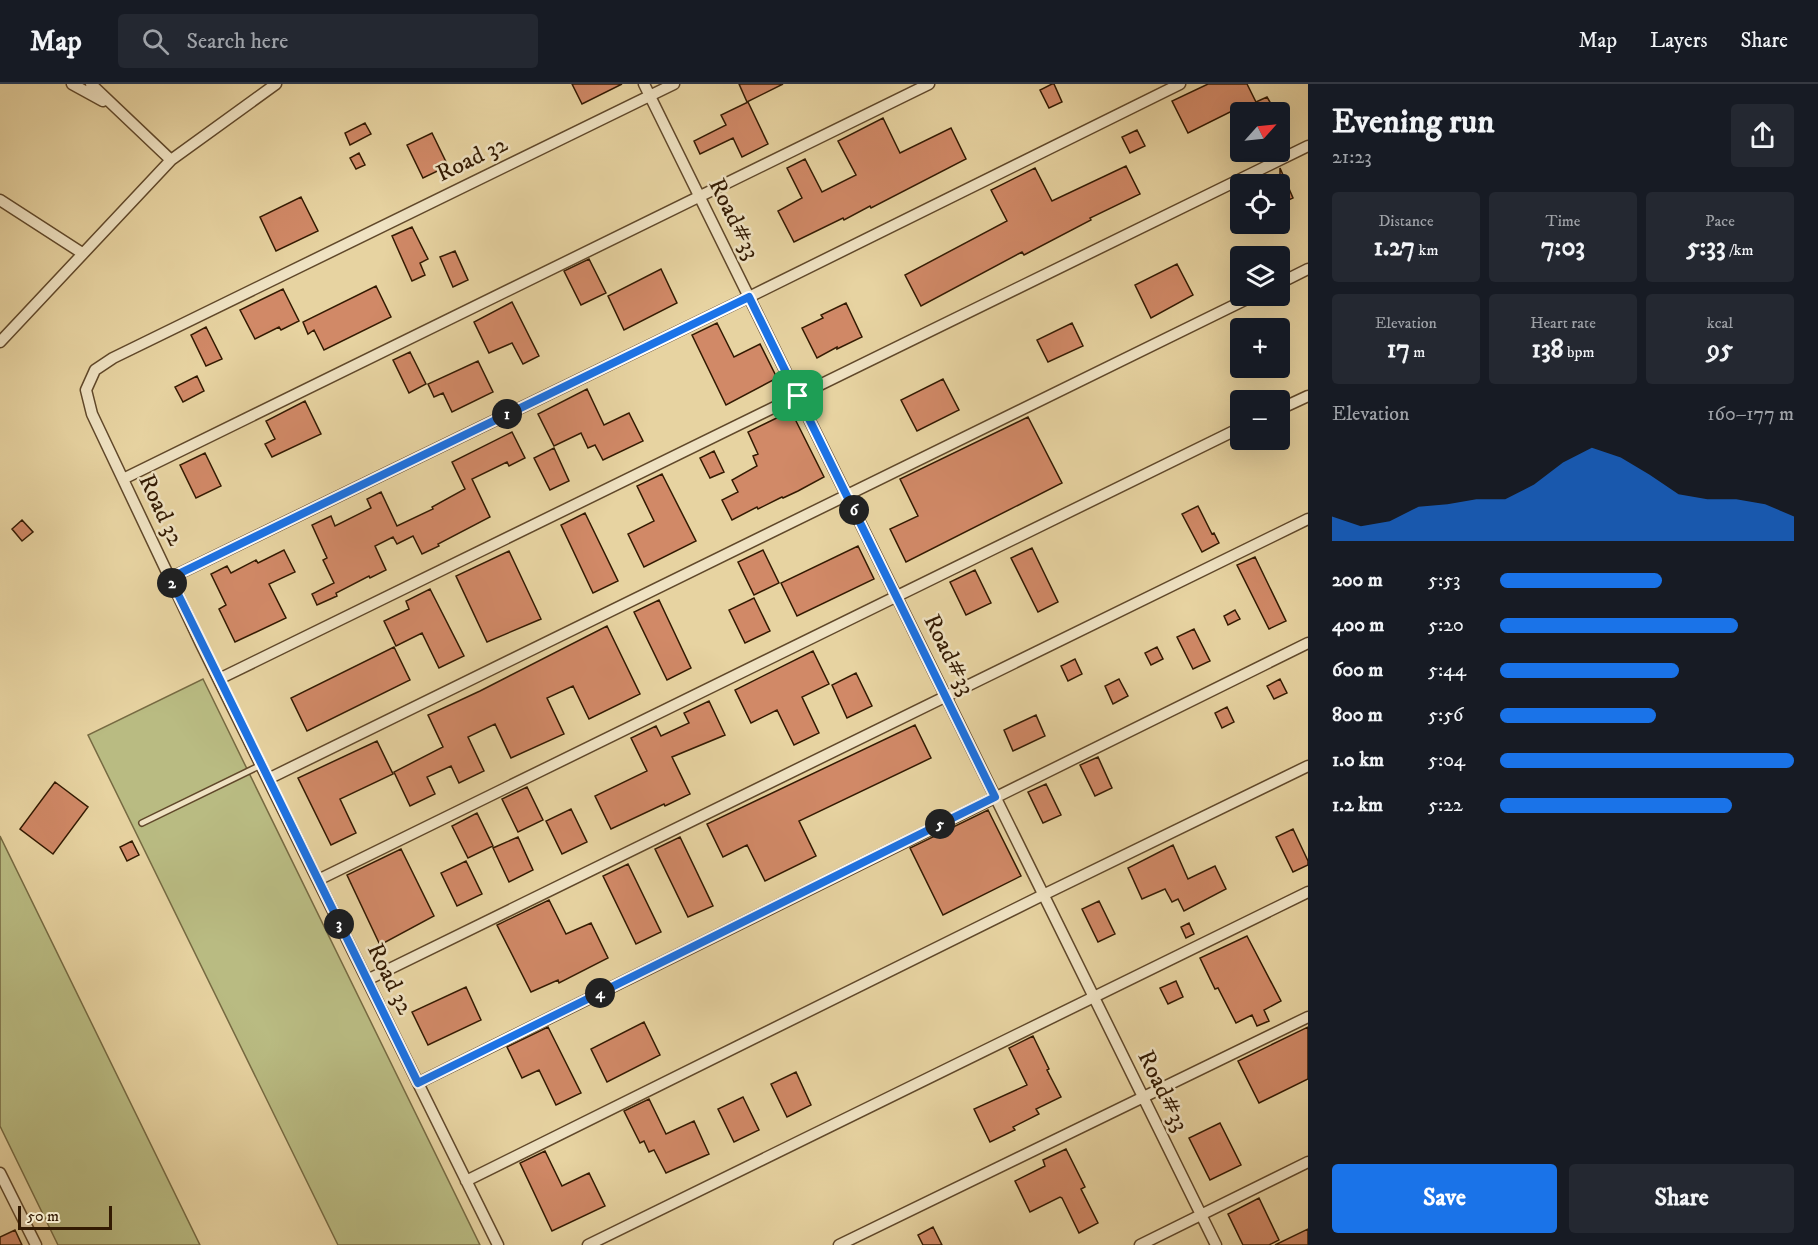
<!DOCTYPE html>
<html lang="en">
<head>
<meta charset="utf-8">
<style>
	body { margin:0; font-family:"IM FELL DW Pica",serif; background:#242831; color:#f1f3f6; height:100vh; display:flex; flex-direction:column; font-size:22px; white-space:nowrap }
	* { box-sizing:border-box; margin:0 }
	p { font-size:20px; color:#9ea1a6 }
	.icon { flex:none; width:33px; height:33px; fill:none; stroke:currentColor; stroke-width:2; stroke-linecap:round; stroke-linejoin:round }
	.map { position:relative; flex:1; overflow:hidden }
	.side { display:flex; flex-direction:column; background:#171b24; width:510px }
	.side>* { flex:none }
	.needle { width:39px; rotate:63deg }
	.fabs { position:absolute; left:1230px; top:18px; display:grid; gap:12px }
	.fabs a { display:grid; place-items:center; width:60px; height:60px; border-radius:6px; background:#171b24; box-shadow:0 6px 24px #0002; font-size:30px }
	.scale { position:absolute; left:18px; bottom:15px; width:94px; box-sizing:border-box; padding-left:6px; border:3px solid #331a02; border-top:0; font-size:16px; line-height:21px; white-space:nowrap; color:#331a02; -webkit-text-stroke:4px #efe2c2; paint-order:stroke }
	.pin { position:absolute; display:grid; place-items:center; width:51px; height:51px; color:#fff; margin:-26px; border-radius:12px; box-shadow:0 3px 9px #0006 }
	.km { position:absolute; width:30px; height:30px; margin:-15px; border-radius:50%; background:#222; color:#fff; font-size:16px; line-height:30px; text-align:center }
	.round { display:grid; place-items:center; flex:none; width:63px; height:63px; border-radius:6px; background:#242831 }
	.overview { display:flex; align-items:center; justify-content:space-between; height:102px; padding:0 24px }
	h1 { font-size:33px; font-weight:700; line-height:45px }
	.metrics { display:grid; grid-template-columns:repeat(3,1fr); gap:9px; height:102px; padding:6px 24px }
	.metrics div { display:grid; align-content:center; border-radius:6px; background:#242831; text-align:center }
	.metrics b { font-size:26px; font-weight:700 }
	.metrics small { font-size:16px; font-weight:400 }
	.metrics p { font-size:16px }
	.chart { height:168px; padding:12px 24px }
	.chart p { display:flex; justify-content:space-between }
	.chart svg { width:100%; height:108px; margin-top:6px; fill:#1a73e8; opacity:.7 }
	.primary-button { display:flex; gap:12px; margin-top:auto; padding:12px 24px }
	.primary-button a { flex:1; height:69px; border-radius:6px; background:#1a73e8; color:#fff; font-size:24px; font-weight:700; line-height:69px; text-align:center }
	.primary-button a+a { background:#242831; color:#f1f3f6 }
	ul { padding:0 24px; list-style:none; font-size:20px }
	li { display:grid; grid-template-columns:96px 72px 1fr; align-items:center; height:45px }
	li i { height:15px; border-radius:8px; background:#1a73e8 }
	header { display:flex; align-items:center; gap:36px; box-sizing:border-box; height:84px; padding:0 30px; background:#171b24; border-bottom:2px solid #363941 }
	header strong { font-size:28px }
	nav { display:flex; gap:33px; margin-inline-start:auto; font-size:21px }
	.search { width:420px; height:54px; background:#242831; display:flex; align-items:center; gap:15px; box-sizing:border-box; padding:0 21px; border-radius:6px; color:#9ea1a6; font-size:22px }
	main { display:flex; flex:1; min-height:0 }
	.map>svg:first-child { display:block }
	.green { fill:#b9bb82; stroke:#766a42; stroke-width:1.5 }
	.building { fill:#d18967; stroke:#331a02; stroke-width:1.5 }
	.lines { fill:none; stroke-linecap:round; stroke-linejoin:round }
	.lane-casing { stroke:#60482a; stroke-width:8 }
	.street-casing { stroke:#60482a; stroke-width:13 }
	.lane { stroke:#efe2c2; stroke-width:5 }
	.street { stroke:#efe2c2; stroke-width:10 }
	.route-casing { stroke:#fff; stroke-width:12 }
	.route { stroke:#1a73e8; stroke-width:8 }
	.labels { text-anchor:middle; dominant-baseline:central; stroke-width:5; stroke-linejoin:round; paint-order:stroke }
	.street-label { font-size:24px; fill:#331a02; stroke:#efe2c2 }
</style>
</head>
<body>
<header>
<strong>Map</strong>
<div class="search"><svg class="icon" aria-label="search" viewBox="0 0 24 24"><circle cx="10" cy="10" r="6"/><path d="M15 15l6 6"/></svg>Search here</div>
<nav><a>Map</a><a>Layers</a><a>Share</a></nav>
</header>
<main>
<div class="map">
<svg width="1308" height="1161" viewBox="0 0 1308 1161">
	<rect width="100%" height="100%" fill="#e7d3a1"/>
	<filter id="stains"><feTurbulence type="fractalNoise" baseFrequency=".00333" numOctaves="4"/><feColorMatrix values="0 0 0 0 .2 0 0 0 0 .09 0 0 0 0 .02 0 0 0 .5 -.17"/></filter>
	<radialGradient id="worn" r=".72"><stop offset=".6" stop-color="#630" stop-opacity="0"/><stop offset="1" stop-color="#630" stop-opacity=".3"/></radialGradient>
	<!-- green -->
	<path class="green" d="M203,595L480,1161H338L88,651Z
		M0,752L200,1161H58L0,1042Z"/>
	<!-- building -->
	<path class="building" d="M572,0H622L582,20Z
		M739,0H783L747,18Z
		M1052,0H1054L1062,18L1049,24L1040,6Z
		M1208,0H1247L1256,18L1267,13L1274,25L1267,28H1235L1234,26L1188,49L1172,17Z
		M748,18L768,60L742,73L733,54L700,70L694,57L726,41L721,31Z
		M883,34L900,69L951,44L966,75L871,124L870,122L844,136L843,134L794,158L778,127L802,114L787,84L805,75L822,108L856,91L838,57Z
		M365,39L371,50L350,61L345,49Z
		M1137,46L1145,62L1130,69L1122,53Z
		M432,49L448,82L423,94L407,61Z
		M359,69L365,81L356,85L350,74Z
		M1126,82L1140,110L1090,134L1091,136L1024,171L1022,168L921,222L905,191L1007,137L991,106L1035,84L1052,117Z
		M1280,84L1293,114L1280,120Z
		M301,113L318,147L276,167L260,133Z
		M412,143L428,175L420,179L425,191L412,197L392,152Z
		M455,167L468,196L453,203L440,173Z
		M589,175L606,209L581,221L564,187Z
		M1177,180L1193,211L1151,234L1135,201Z
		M661,185L677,219L624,246L608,212Z
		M376,202L391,233L324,266L314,246L308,250L303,238Z
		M283,205L299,237L281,246L279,243L255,255L240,226Z
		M512,218L539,272L523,280L512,259L489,269L474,238Z
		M846,219L862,253L837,265V263L817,274L802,244L823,234L821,231Z
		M717,239L734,273L760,260L777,294L726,321L692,251Z
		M1072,239L1083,262L1048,278L1037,256Z
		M206,243L222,275L206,282L191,251Z
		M410,268L426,300L409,309L393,276Z
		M478,277L493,308L452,328L443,309L434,313L428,300Z
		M197,292L204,307L183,318L175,303Z
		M943,295L959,326L917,347L901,316Z
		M587,305L604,341L629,329L643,357L603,376L595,361L588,364L581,349L554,362L538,330Z
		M305,317L321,350L272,373L265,360L275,355L266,337Z
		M791,327L824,393L798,407L783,414L782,413L758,425L757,423L732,436L722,416L738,408L732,396L757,382L753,372L758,370L748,348Z
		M1028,333L1062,399L906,478L890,445L918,432L900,395Z
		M512,348L525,374L509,382L507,378L472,395L490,433L438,460L439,462L422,470L413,452L397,460L393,453L375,462L386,486L370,494L369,492L336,509L337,512L317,521L312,510L334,499L323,476L327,474L312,441L331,432L335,442L371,424L367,415L381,408L397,442L433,425L432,423L465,405L452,378Z
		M554,364L569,397L550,406L534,374Z
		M714,367L724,388L710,394L700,374Z
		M205,369L221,402L196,414L180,381Z
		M662,390L696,457L644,483L628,450L654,437L637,402Z
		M1198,422L1212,450L1214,449L1219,459L1202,468L1182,430Z
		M585,429L618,497L593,509L561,441Z
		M22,436L33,448L22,457L12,445Z
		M858,462L874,495L797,532L781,499Z
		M1032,464L1058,518L1038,528L1011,474Z
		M284,466L295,488L269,500L286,534L235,558L219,525L226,521L211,490L227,482L231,489L256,476L258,479Z
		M763,466L779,499L754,511L738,478Z
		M509,467L541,535L487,558L456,492Z
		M1255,473L1286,537L1269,545L1237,481Z
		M975,486L991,519L966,531L950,498Z
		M430,505L464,572L439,584L422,549L396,562L384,537L409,525L406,517Z
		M754,514L770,547L745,559L729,526Z
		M659,516L691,584L667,596L634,528Z
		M1235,526L1240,535L1228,541L1224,532Z
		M607,542L640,610L589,635L573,602L547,614L564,650L511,674L495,640L468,653L484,687L459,699L451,682L427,693L435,710L410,722L394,688L443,663L428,631L480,607Z
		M1194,545L1210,577L1193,585L1177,553Z
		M394,563L410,596L307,647L291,614Z
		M1157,563L1163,575L1151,581L1145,569Z
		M813,567L829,600L802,613L819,649L794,661L777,626L751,639L735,606Z
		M1075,575L1082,590L1068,597L1061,582Z
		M856,589L872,622L847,634L832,601Z
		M1119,595L1128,612L1113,620L1105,602Z
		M1280,595L1287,609L1274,615L1267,602Z
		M709,617L725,651L672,673L690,710L665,722L664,720L611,745L595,712L647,687L631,654L656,642L661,652L689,639L684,629Z
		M1227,623L1234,638L1222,644L1215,629Z
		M1036,631L1045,652L1013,667L1004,646Z
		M915,641L931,674L799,737L816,772L765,797L747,761L723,773L707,740Z
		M377,657L393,690L340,715L356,749L331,761L298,694Z
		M1098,673L1112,704L1095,712L1080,681Z
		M55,698L88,723L53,770L20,745Z
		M1046,700L1061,731L1043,739L1028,708Z
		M527,703L543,736L518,748L502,715Z
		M571,725L587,758L562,770L546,737Z
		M988,726L1021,792L943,831L910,764Z
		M477,729L493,762L468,774L452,742Z
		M1293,745L1308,777V781L1293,788L1276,753Z
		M518,753L533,786L509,798L493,764Z
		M680,753L713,822L688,833L655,765Z
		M132,757L139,771L127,777L120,763Z
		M1173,761L1188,795L1215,782L1226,805L1184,827L1178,815L1172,818L1165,805L1142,815L1128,784Z
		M401,765L434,832L380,861L347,791Z
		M466,777L482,810L457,822L441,789Z
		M628,780L661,848L636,860L603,792Z
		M549,816L566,850L591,839L608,874L559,899L558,896L531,908L497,841Z
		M1099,817L1115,850L1098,858L1082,825Z
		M1189,839L1194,850L1186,854L1181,843Z
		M1247,852L1281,917L1264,926L1269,937L1257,942L1252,931L1236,939L1218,904L1215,905L1200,874Z
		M1176,897L1183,913L1168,920L1160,904Z
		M466,903L481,936L428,961L412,928Z
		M644,938L660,971L607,998L591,965Z
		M548,943L581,1009L556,1021L539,986L522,994L507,963Z
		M1308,943V995L1259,1019L1238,977Z
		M1033,952L1049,985L1047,986L1061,1013L1036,1025L1039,1030L1013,1043L1015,1046L990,1058L974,1025L1027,1001L1009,964Z
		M796,988L811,1021L787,1033L771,1000Z
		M743,1013L759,1046L734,1058L718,1025Z
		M649,1015L666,1050L694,1037L709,1070L666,1089L654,1066L649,1068L644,1057L640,1059L624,1027Z
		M1220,1039L1241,1081L1210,1096L1189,1054Z
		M1066,1065L1085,1103L1081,1105L1098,1139L1079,1149L1062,1114L1060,1113L1030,1128L1015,1097L1045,1082L1043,1076Z
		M545,1067L562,1102L589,1089L605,1122L552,1147L520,1079Z
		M1259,1114L1279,1156L1269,1161H1243L1228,1130Z
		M933,1143L942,1161H923L918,1151Z
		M1308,1145V1161H1275Z
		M15,1146L22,1161H0V1153Z"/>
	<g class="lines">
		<defs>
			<path id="lane" d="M142,739L261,681"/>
			<path id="street" d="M72,0L103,17
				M91,0L171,76
				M644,0L1216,1161
				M0,116L82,169
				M1280,199L1308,185
				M0,258L171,76L276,0
				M1280,325L1308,312
				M123,395L929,0
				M170,494L749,213L1180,0
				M219,595L1308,62
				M268,695L1253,212
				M318,796L1240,344
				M367,896L1308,435
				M418,999L1308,559
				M0,1089L36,1161
				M466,1097L1043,811L1308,682
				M498,1161L201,560L92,330L86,306L95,286L113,274L674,0
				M588,1161L1308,808
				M839,1161L1308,933
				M1140,1161L1308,1078"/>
		</defs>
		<!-- lane casing -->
		<use href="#lane" class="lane-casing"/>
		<!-- street casing -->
		<use href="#street" class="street-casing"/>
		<!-- lane -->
		<use href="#lane" class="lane"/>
		<!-- street -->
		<use href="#street" class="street"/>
	</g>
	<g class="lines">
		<defs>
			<path id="route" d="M749,213L995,713L418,999L170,494Z"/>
		</defs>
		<!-- route casing -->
		<use href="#route" class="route-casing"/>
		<!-- route -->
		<use href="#route" class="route"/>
	</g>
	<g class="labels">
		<!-- street labels -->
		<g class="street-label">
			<text transform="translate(472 75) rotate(-26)">Road 32</text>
			<text transform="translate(734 135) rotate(64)">Road#33</text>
			<text transform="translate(161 426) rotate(65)">Road 32</text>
			<text transform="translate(949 571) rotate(64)">Road#33</text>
			<text transform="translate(390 895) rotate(64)">Road 32</text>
			<text transform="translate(1163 1007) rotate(64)">Road#33</text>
		</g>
	</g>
	<rect width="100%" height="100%" filter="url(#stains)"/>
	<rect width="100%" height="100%" fill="url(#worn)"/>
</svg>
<div class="fabs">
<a><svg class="needle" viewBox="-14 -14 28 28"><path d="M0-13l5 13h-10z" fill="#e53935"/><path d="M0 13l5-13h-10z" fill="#9ea1a6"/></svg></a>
<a><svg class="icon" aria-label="locate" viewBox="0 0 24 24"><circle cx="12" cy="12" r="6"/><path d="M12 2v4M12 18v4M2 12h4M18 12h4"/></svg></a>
<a><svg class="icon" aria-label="layers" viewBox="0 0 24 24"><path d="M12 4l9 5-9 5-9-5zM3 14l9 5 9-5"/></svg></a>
<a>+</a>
<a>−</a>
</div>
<div class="scale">50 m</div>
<div class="pin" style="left:798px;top:312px;background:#1e9e55"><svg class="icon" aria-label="arrive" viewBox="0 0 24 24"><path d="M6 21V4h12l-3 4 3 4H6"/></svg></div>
<b class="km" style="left:507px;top:330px">1</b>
<b class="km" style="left:172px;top:499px">2</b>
<b class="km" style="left:339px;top:840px">3</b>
<b class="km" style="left:600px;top:909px">4</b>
<b class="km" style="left:940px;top:740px">5</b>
<b class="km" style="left:854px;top:426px">6</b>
</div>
<section class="side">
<div class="overview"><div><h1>Evening run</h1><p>21:23</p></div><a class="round"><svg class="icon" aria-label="share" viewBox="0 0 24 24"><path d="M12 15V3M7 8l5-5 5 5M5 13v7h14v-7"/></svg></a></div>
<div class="metrics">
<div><p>Distance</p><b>1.27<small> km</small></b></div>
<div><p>Time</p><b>7:03</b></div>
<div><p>Pace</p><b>5:33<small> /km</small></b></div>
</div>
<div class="metrics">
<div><p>Elevation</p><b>17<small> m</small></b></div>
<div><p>Heart rate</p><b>138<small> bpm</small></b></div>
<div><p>kcal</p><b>95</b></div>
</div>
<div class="chart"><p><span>Elevation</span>160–177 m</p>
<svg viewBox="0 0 160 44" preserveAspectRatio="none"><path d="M0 44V34L10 38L20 36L30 30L40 29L50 27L60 27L70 21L80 12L90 6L100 10L110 17L120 25L130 27L140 27L150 29L160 34V44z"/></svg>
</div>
<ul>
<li><b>200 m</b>5:53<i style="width:55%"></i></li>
<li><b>400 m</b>5:20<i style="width:81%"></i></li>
<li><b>600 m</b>5:44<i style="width:61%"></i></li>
<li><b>800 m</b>5:56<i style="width:53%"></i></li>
<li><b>1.0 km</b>5:04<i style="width:100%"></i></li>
<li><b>1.2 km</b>5:22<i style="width:79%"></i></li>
</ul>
<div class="primary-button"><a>Save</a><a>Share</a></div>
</section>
</main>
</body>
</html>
